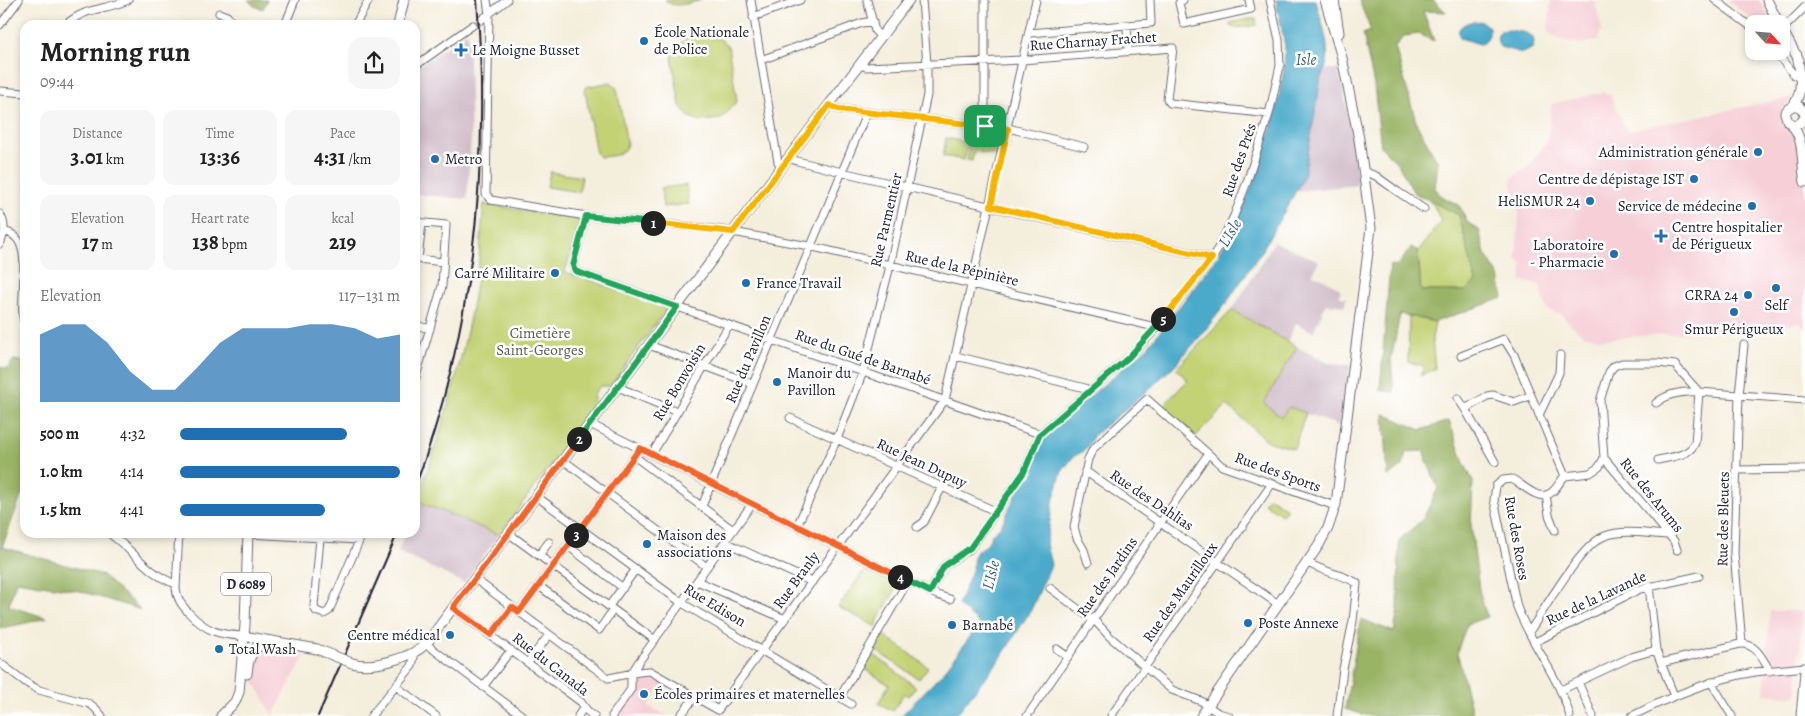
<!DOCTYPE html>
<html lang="en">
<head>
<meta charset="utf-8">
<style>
	body { margin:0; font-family:Alegreya,serif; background:#f6f6f6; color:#222; height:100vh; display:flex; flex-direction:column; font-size:19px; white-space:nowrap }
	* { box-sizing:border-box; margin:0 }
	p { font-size:16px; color:#767676 }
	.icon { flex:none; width:28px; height:28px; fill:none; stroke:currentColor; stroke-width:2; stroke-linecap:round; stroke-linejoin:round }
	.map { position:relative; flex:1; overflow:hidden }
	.details { position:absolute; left:20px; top:20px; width:400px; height:518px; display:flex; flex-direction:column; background:#fff; border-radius:15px; box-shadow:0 2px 8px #0003 }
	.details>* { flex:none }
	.needle { width:32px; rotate:116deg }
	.tools { position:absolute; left:1745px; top:15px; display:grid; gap:10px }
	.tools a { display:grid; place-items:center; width:45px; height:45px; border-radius:10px; background:#fff; box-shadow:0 2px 8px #0003; font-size:25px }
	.pin { position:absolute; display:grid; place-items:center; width:42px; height:42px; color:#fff; margin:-21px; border-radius:10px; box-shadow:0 2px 8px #0006 }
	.km { position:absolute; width:25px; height:25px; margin:-12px; border-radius:50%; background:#222; color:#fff; font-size:14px; line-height:25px; text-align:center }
	.round { display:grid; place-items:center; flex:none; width:52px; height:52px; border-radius:15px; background:#f6f6f6 }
	.summary { display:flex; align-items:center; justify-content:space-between; height:85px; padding:0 20px }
	h1 { font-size:28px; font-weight:700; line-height:38px }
	.metrics { display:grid; grid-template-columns:repeat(3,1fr); gap:8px; height:85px; padding:5px 20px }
	.metrics div { display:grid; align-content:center; border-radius:12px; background:#f6f6f6; text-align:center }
	.metrics b { font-size:21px; font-weight:700 }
	.metrics small { font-size:14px; font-weight:400 }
	.metrics p { font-size:14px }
	.chart { height:140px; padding:10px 20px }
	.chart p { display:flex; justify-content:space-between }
	.chart svg { width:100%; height:90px; margin-top:5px; fill:#1f6fb2; opacity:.7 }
	ul { padding:0 20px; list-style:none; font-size:16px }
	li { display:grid; grid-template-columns:80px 60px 1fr; align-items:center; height:38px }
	li i { height:12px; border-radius:6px; background:#1f6fb2 }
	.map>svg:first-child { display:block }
	.built { fill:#f6cfd7 }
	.industrial { fill:#d1bdc9 }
	.green { fill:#c3d274; stroke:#727a58 }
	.forest { fill:#9ab466; stroke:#5e6b50 }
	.water { fill:#4baaca; stroke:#366682 }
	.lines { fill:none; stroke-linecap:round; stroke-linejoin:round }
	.minor-casing { stroke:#6c6973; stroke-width:9 }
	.major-casing { stroke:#6c6973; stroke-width:11 }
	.minor { stroke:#fff; stroke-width:7 }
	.major { stroke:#fff; stroke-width:9 }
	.rail { stroke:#22223b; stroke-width:2 }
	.major-bridge-casing { stroke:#6c6973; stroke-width:11; stroke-linecap:butt }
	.major-bridge { stroke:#fff; stroke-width:9 }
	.split-1-casing { stroke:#fff; stroke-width:10 }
	.split-2-casing { stroke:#fff; stroke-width:10 }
	.split-3-casing { stroke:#fff; stroke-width:10 }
	.split-4-casing { stroke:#fff; stroke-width:10 }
	.split-5-casing { stroke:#fff; stroke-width:10 }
	.split-6-casing { stroke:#fff; stroke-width:10 }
	.split-1 { stroke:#f5b400; stroke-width:6 }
	.split-2 { stroke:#22a559; stroke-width:6 }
	.split-3 { stroke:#f0652b; stroke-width:6 }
	.split-4 { stroke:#f0652b; stroke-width:6 }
	.split-5 { stroke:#22a559; stroke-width:6 }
	.split-6 { stroke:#f5b400; stroke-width:6 }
	.poi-dot { fill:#1f6fb2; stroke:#fff; stroke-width:2 }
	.labels { text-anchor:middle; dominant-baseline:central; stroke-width:5; stroke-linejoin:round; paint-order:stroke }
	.shield { fill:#fff; stroke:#646476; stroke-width:1 }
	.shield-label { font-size:14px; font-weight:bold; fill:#22223b }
	.poi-label { font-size:15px; fill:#22223b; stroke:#fff; text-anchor:start }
	.street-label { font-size:15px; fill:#22223b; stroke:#fff }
	.park-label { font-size:15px; fill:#5a604f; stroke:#fff }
	.water-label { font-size:16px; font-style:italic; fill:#345f7b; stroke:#fff }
</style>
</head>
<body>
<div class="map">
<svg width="1805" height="716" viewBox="0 0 1805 716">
	<rect width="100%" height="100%" fill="#fff"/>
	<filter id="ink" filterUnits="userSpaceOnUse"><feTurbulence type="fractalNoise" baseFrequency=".02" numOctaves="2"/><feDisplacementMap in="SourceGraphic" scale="10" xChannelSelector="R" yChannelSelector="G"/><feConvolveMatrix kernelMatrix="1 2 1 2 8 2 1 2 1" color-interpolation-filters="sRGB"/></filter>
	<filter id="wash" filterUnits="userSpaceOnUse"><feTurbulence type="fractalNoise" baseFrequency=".0096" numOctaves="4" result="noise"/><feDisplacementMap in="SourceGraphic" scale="20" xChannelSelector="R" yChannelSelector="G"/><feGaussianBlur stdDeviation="1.12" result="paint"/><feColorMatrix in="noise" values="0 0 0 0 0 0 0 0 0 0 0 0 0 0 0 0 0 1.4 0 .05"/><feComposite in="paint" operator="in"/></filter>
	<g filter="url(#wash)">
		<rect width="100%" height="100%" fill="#f4eedc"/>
		<!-- built -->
		<path class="built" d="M1551,0H1594L1602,30L1598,40L1581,44L1558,39L1548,32Z
			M1727,0H1759L1772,24H1758Z
			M1603,92L1610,95L1627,131L1793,97L1782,110L1783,123L1792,129L1805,153V331L1800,323L1606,339L1585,336L1574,328L1560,313L1556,314L1547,309L1540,285L1521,281L1522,264L1516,259L1519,213L1511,181L1513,177L1530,165L1547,141L1549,129L1551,104Z
			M1770,611H1803L1796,697L1764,694Z
			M269,647L305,655L273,715L251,676L252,666L255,655L262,649Z
			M651,674L664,682L648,706L667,716H617L632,695L638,675Z"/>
		<!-- industrial -->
		<path class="industrial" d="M468,32L471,138L467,199L415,194V69Z
			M1327,69H1338L1351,127L1358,185L1296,191L1304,176L1321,77Z
			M1274,242L1319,261L1312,274L1326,280L1340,289V297L1346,298L1345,306L1326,304L1313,332L1296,323L1287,342L1232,310Z
			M1297,347L1328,363L1350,365L1342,427L1289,407L1281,417L1264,404Z
			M417,501L499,535L464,583L398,552L405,533L415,532V507Z"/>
		<!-- green -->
		<path class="green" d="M665,0H701C691,3 673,9 665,0Z
			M1248,19H1256L1257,25L1236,28L1230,26V23Z
			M705,34L719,38L728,46L737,101L721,119L701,121L689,117L680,106L672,57L678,46L687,37Z
			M611,82L617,89L627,144C623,157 610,156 599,157L596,154L585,90L586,87Z
			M946,138L968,143L964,160L943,156Z
			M970,143L999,148L997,155L974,151L972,161L967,160Z
			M550,172L582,177L579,192L547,187Z
			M686,185L689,204L663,207L661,188Z
			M1431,200L1459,215L1476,282L1466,291H1421L1418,251L1441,221Z
			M484,204L580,220L565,272L668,307L610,386H601C594,391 592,397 595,405L499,535L417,501C441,433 465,355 476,284C480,258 481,231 484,204Z
			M1232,310L1297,347L1264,403L1281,417L1289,407L1306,413L1294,449L1267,441L1227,405L1196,436L1163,406L1188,380L1176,369Z
			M1409,316L1435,322L1432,339L1435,369L1420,376L1424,366L1408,362Z
			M1269,497L1287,509L1282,515L1264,503Z
			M866,568L893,582L895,590L878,620L877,627L838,607Z
			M884,635L928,667L919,679L875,650Z
			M873,654L916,687L909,696L904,693L893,711L878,703L889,685L865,669Z"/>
		<!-- forest -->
		<path class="forest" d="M248,0H267L263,9L254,6Z
			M1359,0H1433L1446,12L1423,11L1434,41L1419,34L1404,36L1395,47L1417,125L1438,162L1435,188L1442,197L1459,205L1467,222L1479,230L1485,254L1499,276L1503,298L1435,322L1400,314L1391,360L1394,392L1380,390L1390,265L1398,266L1411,247L1418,251L1421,291H1466L1476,281L1459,215L1414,193L1398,164L1381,147L1374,85L1363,34L1371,31Z
			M14,360L25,362V486L2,547L102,575L141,610L80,591L16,581L9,606L47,618L0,629V367L7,369Z
			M1384,414L1421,430L1449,421L1464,463L1473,481L1471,526L1479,590L1487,617L1467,624L1457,652L1473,716H1369L1345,709L1361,619L1394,632L1398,609L1399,540L1423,519L1438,488L1423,451L1406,452L1403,466L1388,476Z"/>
		<!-- water -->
		<path class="water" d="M1276,0H1316C1321,23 1336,56 1321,77L1304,176L1296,191L1261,252L1225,305L1198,339L1176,364L1147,391L1094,435L1084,451L1074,456L1062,471L1054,497L1046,544L1051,565L1031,610L1000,659L955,716H901L942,674L980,624L958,605L972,571L974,557L978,550L986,546L993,533L1001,526L1046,434L1148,347L1216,259L1239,218L1259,167L1276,112L1284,69L1285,46Z
			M1473,21L1482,22L1489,27V35L1485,42L1480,44L1460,38C1455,27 1464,24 1473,21Z
			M1508,30C1518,32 1534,31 1534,43L1532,49L1522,53L1500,47C1497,41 1496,37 1500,31Z"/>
	</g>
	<g filter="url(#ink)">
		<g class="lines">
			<defs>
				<path id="minor" d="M487,0L489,14L486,194L491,200L586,216L722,230L809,246L1151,326L1155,330
					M751,0L778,162L782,166
					M867,0L875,31L881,37
					M1183,0L1179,3L1184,24L1251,9L1249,0
					M1715,0L1754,29
					M219,13L227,16L234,25
					M753,17L800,0
					M481,20L507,0
					M0,25L19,0
					M65,25C87,6 104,11 128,0
					M285,25L295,0
					M355,25L369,0
					M1127,25L1128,51
					M1782,30L1805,7
					M1029,33L1151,23L1150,0
					M1775,51L1794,75L1805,80
					M761,60L862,23L873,21
					M860,65L866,67L1022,60L1173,48L1167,99L1170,103L1269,114
					M415,66L473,25
					M0,91L25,93
					M829,105L838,109L1012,129L1084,147
					M985,126V0
					M789,158L797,161L842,172L1212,258
					M1363,171L1376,176L1398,192L1424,209
					M0,214C6,225 5,233 0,244
					M586,216L573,266L575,271L1040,434
					M415,222L446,225L442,286L415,380
					M422,223L418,259L443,262
					M5,232C38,236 16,304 25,324
					M415,325L430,329
					M649,345L753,384
					M956,356L1085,388L1088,392
					M1461,356L1504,339L1514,355L1565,476
					M618,387L677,412
					M1458,398L1465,409
					M1656,403C1668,393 1684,391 1699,392L1695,443C1689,456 1671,457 1658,460
					M1539,415L1559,373L1560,355
					M790,418L995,511
					M590,424L908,581L937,595L950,599
					M652,454L729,325
					M634,456L733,530
					M1604,458L1674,541L1677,550
					M563,460L707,567
					M1495,462L1465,409L1487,396L1493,395L1514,402L1530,396
					M1737,470L1805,469
					M1085,471L1278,604
					M1546,495L1549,515L1555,530
					M536,496L682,603L851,704
					M702,506L867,112
					M797,526L837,439L863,372L890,266L927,95V64L922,0
					M917,527L924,522L942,487
					M107,532C131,547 148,575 176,584
					M179,532L176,588C177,599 181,604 188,612C206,631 218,635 244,636
					M508,533L655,640
					M248,534L359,540
					M320,538L314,606L316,611L324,614L329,611L363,532
					M725,542L812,582
					M568,546L623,588
					M539,555L549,542
					M1307,562C1322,572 1342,574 1357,583L1353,621L1343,669L1337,716
					M1088,563L1084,550L1077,538L1074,527L1088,459L1093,449L1147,399L1222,466L1335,506
					M475,579L608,678C622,676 636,671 650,671L718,710L945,400L1036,0
					M697,581L785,619
					M539,586L599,630L613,610
					M1649,586L1656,650L1674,696
					M1050,588L1097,623L1109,636L1172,690L1201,701L1218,713L1229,716
					M930,592L944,566L970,549L1024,472L1040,434L1129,357L1155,330L1214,256L1234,216L1247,182L1269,114L1280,66L1279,40L1270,0
					M609,606L636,569
					M453,608L581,702L588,712L594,716
					M519,612L640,448
					M1529,632C1545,609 1581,544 1605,536C1624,529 1647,534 1667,535
					M491,635L512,607
					M1535,642L1640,589L1699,576
					M1742,643L1734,553L1739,395L1744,345
					M426,644L523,716
					M1057,649L1068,657
					M528,662L549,635
					M0,663L28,684L39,690L90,704L95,708L102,716
					M1661,663L1740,644C1756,643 1762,658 1770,671
					M1578,682L1593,716
					M1711,682L1732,716
					M397,687L436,716
					M483,687L511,650
					M1561,690L1631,657L1656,650
					M840,697L908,581
					M371,716L412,666L414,657L413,653
					M578,716L584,707
					M612,716L631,689V674L638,663L752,504
					M680,716L695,697
					M1027,716L1208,454
					M1111,716L1271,485
					M1570,716C1558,675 1532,646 1517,607L1494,500L1496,486L1503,480L1512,479C1524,485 1539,503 1552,492C1557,488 1560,481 1565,476L1590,473L1599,467L1604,458L1600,401L1609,372L1614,366L1622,363H1658L1675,365L1699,392L1805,400
					M1632,716C1671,696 1712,679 1755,672C1772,670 1788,669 1805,667"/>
				<path id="major" d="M1334,0L1339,33
					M1767,0L1779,24
					M398,25L404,0
					M1781,28L1799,60
					M1794,105C1804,89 1800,73 1797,55
					M1805,114L1800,107L1794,105L1788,109L1785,113L1788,122C1796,127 1803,124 1805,115
					M1791,124C1805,139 1801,162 1805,182
					M244,636L317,649L332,655
					M352,663C372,669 411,658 426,644L770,182L909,0
					M247,674C248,658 253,643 271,643
					M221,716L235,702L239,692L245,625L248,532
					M1201,716L1319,545L1328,528L1336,504L1371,228L1359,139L1342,58L1325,0
					M1801,716L1805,672"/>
			</defs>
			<!-- minor casing -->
			<use href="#minor" class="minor-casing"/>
			<!-- major casing -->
			<use href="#major" class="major-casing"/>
			<!-- minor -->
			<use href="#minor" class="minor"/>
			<!-- major -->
			<use href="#major" class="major"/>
			<!-- rail -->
			<path class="rail" d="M415,487C473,332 490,165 477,0
				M318,716L398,532"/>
			<defs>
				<path id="major-bridge" d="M332,655L352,663"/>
			</defs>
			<!-- major-bridge casing -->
			<use href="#major-bridge" class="major-bridge-casing"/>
			<!-- major-bridge -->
			<use href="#major-bridge" class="major-bridge"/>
		</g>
	</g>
	<g class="lines" filter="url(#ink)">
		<defs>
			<path id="split-1" d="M653,223L733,232L829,105L838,109L985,126"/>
			<path id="split-2" d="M579,439L677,307L575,271L573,266L586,216L653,223"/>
			<path id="split-3" d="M576,535L519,612L512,607L491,635L453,608L579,439"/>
			<path id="split-4" d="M576,535L640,448L900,577"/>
			<path id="split-5" d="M900,577L930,592L944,566L970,548L1024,472L1040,434L1129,357L1163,319"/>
			<path id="split-6" d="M985,126L1008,129L991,206L1212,258L1163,319"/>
		</defs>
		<!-- split-1 casing -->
		<use href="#split-1" class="split-1-casing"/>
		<!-- split-2 casing -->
		<use href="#split-2" class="split-2-casing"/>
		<!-- split-3 casing -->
		<use href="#split-3" class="split-3-casing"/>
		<!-- split-4 casing -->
		<use href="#split-4" class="split-4-casing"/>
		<!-- split-5 casing -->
		<use href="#split-5" class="split-5-casing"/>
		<!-- split-6 casing -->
		<use href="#split-6" class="split-6-casing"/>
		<!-- split-1 -->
		<use href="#split-1" class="split-1"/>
		<!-- split-2 -->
		<use href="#split-2" class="split-2"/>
		<!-- split-3 -->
		<use href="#split-3" class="split-3"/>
		<!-- split-4 -->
		<use href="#split-4" class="split-4"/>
		<!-- split-5 -->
		<use href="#split-5" class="split-5"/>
		<!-- split-6 -->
		<use href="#split-6" class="split-6"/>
	</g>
	<!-- markers -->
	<g class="poi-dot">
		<circle cx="644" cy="41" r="5"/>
		<path d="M458.5 42.5h5v5h5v5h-5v5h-5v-5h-5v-5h5z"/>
		<circle cx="1758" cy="152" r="5"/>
		<circle cx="435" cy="159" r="5"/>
		<circle cx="1694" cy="179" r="5"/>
		<circle cx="1590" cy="201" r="5"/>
		<circle cx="1752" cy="206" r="5"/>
		<path d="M1658.5 228.5h5v5h5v5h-5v5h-5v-5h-5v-5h5z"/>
		<circle cx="1614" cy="254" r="5"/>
		<circle cx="555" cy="273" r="5"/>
		<circle cx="746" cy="283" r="5"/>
		<circle cx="1776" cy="288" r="5"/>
		<circle cx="1748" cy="295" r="5"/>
		<circle cx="1734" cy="312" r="5"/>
		<circle cx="777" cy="382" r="5"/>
		<circle cx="647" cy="544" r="5"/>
		<circle cx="1248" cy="623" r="5"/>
		<circle cx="952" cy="625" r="5"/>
		<circle cx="450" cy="635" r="5"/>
		<circle cx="219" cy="649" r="5"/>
		<circle cx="644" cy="694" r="5"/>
	</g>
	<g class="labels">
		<!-- shield labels -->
		<rect class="shield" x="221" y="572.5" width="50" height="23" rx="4"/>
		<g class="shield-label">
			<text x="246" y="584">D 6089</text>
		</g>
		<!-- poi labels -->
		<g class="poi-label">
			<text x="654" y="32">École Nationale<tspan x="654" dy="17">de Police</tspan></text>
			<text x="472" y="50">Le Moigne Busset</text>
			<text x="1748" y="152" text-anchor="end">Administration générale</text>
			<text x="445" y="159">Metro</text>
			<text x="1684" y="179" text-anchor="end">Centre de dépistage IST</text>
			<text x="1580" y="201" text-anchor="end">HeliSMUR 24</text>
			<text x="1742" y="206" text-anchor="end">Service de médecine</text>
			<text x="1672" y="227">Centre hospitalier<tspan x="1672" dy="17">de Périgueux</tspan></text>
			<text x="1604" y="245" text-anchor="end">Laboratoire<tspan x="1604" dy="17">- Pharmacie</tspan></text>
			<text x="545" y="273" text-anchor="end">Carré Militaire</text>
			<text x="756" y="283">France Travail</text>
			<text x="1738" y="295" text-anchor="end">CRRA 24</text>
			<text x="1776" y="305" text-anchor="middle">Self</text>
			<text x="1734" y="329" text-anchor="middle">Smur Périgueux</text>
			<text x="787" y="373">Manoir du<tspan x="787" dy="17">Pavillon</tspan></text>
			<text x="657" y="535">Maison des<tspan x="657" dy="17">associations</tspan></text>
			<text x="1258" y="623">Poste Annexe</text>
			<text x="962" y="625">Barnabé</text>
			<text x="440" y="635" text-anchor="end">Centre médical</text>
			<text x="229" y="649">Total Wash</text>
			<text x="654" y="694">Écoles primaires et maternelles</text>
		</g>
		<!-- street labels -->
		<g class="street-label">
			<text transform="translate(1093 41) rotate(-4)">Rue Charnay Frachet</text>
			<text transform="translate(1239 160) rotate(-71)">Rue des Prés</text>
			<text transform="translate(886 220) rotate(-77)">Rue Parmentier</text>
			<text transform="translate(962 268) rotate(13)">Rue de la Pépinière</text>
			<text transform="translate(863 357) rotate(19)">Rue du Gué de Barnabé</text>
			<text transform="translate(748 359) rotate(-67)">Rue du Pavillon</text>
			<text transform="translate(679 382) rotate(-59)">Rue Bonvoisin</text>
			<text transform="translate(922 463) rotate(25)">Rue Jean Dupuy</text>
			<text transform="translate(1278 472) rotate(20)">Rue des Sports</text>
			<text transform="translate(1652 495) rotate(51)">Rue des Arums</text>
			<text transform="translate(1152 500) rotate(34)">Rue des Dahlias</text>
			<text transform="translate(1723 519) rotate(-89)">Rue des Bleuets</text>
			<text transform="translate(1517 538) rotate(80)">Rue des Roses</text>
			<text transform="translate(1107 577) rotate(-55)">Rue des Jardins</text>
			<text transform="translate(796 580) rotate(-54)">Rue Branly</text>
			<text transform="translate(1180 592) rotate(-55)">Rue des Maurilloux</text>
			<text transform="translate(1596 598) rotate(-25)">Rue de la Lavande</text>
			<text transform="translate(715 605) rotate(31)">Rue Edison</text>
			<text transform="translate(551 664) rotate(38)">Rue du Canada</text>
		</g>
		<!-- park labels -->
		<g class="park-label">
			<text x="540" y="333">Cimetière<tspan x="540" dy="17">Saint-Georges</tspan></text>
		</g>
		<!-- water labels -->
		<g class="water-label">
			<text x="1306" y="60">Isle</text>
			<text transform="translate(1230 233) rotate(-59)">L'Isle</text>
			<text transform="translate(991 575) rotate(-76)">L'Isle</text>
		</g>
	</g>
</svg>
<div class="tools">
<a><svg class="needle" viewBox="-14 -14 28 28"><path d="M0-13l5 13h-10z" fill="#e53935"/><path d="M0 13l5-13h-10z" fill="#767676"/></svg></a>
</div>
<div class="pin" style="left:985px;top:126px;background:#1e9e55"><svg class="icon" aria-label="arrive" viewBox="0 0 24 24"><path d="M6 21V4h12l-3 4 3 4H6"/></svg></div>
<b class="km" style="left:653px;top:223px">1</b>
<b class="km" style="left:579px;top:439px">2</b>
<b class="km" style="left:576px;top:535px">3</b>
<b class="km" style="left:900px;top:577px">4</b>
<b class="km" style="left:1163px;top:319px">5</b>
<section class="details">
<div class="summary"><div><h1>Morning run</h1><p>09:44</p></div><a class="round"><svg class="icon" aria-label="share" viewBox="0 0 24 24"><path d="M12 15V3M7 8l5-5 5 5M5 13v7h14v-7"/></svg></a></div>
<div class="metrics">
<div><p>Distance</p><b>3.01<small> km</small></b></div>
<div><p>Time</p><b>13:36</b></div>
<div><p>Pace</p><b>4:31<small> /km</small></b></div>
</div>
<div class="metrics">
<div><p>Elevation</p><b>17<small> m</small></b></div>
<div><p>Heart rate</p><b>138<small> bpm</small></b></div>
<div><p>kcal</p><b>219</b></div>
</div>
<div class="chart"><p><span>Elevation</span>117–131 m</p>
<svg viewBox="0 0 160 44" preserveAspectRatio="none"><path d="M0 44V11L10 6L20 6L30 15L40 29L50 38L60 38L70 27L80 15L90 8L100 8L110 8L120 6L130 6L140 8L150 13L160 11V44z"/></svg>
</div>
<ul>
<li><b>500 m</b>4:32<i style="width:76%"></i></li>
<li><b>1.0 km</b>4:14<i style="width:100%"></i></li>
<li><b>1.5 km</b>4:41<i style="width:66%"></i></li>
</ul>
</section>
</div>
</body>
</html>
